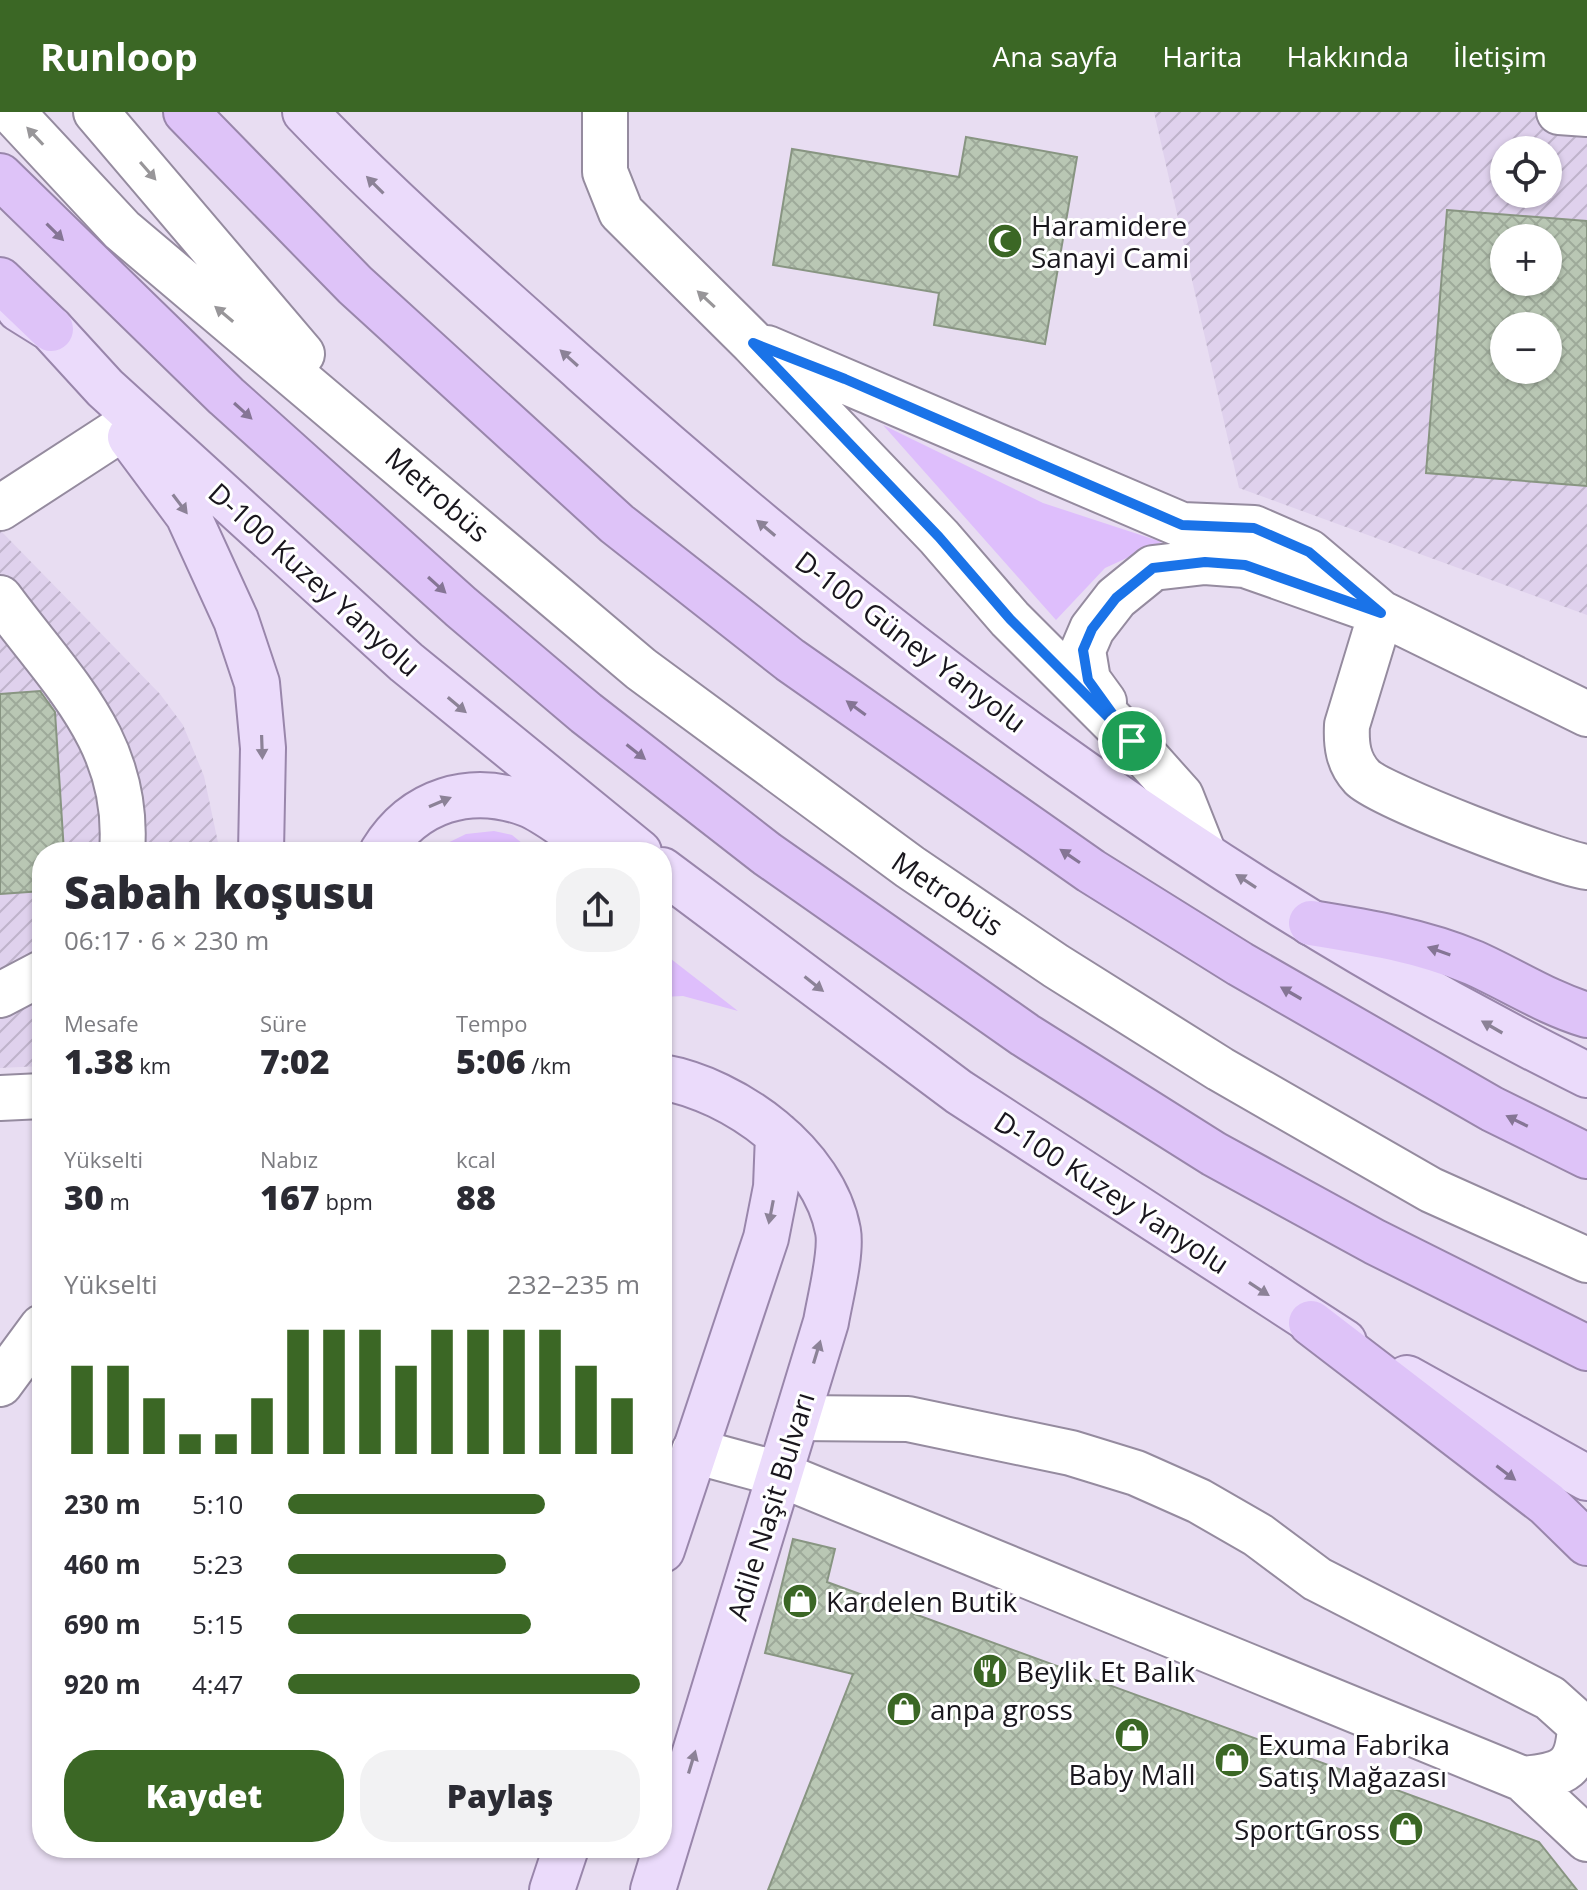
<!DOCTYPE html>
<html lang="tr">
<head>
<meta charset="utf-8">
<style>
	body { margin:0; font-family:"Open Sans",sans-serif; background:#f2f2f3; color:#2b2b33; height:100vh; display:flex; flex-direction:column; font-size:30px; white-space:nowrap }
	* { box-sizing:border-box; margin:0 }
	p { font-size:26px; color:#7c7c81 }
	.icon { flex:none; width:44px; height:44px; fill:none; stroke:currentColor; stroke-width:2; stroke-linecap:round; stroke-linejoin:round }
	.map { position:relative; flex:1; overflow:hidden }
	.side { position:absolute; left:32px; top:730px; width:640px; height:1016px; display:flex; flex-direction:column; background:#fff; border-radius:32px; box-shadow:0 2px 6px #0004 }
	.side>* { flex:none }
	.controls { position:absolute; left:1490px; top:24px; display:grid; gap:16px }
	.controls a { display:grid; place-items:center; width:72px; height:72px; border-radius:50%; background:#fff; box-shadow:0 2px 6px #0004; font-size:40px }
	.pin { position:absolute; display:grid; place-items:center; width:68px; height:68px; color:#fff; margin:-34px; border:4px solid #fff; border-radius:50%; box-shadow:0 2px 8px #0007 }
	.round { display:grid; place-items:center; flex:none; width:84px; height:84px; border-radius:32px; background:#f2f2f3 }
	.overview { display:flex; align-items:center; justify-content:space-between; height:136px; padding:0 32px }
	h1 { font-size:44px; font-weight:800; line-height:60px }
	.stats { display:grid; grid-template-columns:repeat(3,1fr); gap:12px; height:136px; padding:8px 32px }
	.stats div { display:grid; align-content:center }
	.stats b { font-size:34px; font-weight:800 }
	.stats small { font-size:22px; font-weight:400 }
	.stats p { font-size:22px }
	.chart { height:224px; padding:16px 32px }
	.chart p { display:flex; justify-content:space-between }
	.chart svg { width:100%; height:144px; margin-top:8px; stroke:#3b6725; stroke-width:6 }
	.primary-button { display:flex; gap:16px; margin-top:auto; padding:16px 32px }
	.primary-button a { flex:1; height:92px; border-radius:32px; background:#3b6725; color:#fff; font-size:32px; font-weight:800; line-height:92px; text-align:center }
	.primary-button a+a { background:#f2f2f3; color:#2b2b33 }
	ul { padding:0 32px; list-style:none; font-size:26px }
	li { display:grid; grid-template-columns:128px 96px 1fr; align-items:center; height:60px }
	li i { height:20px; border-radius:10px; background:#3b6725 }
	header { display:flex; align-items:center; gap:48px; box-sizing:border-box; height:112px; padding:0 40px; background:#3b6725; color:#fff }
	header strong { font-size:38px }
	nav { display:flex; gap:44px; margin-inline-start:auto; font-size:28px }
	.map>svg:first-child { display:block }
	.industrial { fill:url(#industrial-furrows); fill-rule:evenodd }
	.green { fill:#debefc }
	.building { fill:url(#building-cross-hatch); stroke:#889582; stroke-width:2; fill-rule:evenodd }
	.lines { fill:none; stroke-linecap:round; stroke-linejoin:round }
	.minor-casing { stroke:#958b9f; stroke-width:48 }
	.major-casing { stroke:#9986ab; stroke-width:48 }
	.highway-casing { stroke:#9986ab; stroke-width:48 }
	.minor { stroke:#fff; stroke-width:44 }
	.major { stroke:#ebdbfb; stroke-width:44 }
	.highway { stroke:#dec3f8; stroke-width:44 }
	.oneway { fill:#989699 }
	.oneway2 { fill:#8c8297 }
	.oneway3 { fill:#857595 }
	.route-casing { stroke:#fff; stroke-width:16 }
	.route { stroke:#1a73e8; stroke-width:10 }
	.labels { text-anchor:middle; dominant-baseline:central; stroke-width:6; stroke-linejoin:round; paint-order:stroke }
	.poi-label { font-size:28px; fill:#19161d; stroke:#fff; text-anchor:start }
	.street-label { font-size:28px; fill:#19161d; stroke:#fff }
</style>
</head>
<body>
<header>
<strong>Runloop</strong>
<nav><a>Ana sayfa</a><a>Harita</a><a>Hakkında</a><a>İletişim</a></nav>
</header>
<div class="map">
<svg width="1587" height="1778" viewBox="0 0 1587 1778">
	<defs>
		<pattern id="industrial-furrows" width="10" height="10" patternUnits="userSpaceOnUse" patternTransform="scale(2)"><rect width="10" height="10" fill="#dfd1ed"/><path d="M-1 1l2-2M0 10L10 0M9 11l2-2" fill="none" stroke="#bfb3cb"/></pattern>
		<pattern id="building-cross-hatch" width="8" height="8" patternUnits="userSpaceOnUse" patternTransform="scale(2)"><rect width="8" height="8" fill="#b9c7b4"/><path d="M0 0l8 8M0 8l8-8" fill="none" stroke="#9eaa9a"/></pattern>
	</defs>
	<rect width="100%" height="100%" fill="#e8ddf2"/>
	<!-- industrial -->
	<path class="industrial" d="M1154,0H1587V503L1239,376ZM1504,38H1548V82H1504ZM1504,126H1548V170H1504ZM1504,214H1548V258H1504Z
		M0,418L160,582L183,613L204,664L220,740H42V954L0,956Z"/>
	<!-- green -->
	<path class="green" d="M883,313L1043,391L1162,430L1105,456L1056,508Z
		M494,719L512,723L533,740H429L466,722Z
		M662,840L738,899L683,884L662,885Z"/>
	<!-- building -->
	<path class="building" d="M966,25L1077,45L1045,232L934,213L939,181L773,153L792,37L959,65Z
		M1447,98L1587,109V374L1426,361ZM1504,126H1548V170H1504ZM1504,214H1548V258H1504Z
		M40,579L55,600L64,740H42V779L0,782V582Z
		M793,1427L835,1437L827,1470L1539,1730L1577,1778H768L853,1562L765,1541Z"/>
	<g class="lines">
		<defs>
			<path id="minor" d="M12,0L122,118L641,557L910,755L1056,854L1220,957L1431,1078L1587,1148
				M96,0L302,242
				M605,0V60L621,100L753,231L939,425L1010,507L1132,629L1181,684L1204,742
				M1559,0L1587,2
				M767,236L1182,413L1254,416L1309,440L1381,501
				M0,396L123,316
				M0,486C61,569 131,630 122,740
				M1381,501L1347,613C1346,633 1348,650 1362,665C1380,684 1557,751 1587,755
				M1104,590L1088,568L1083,538L1092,517L1116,486L1153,456L1205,450L1245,453L1381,501L1587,602
				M0,883L42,861
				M0,986L42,984
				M0,1272L42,1215
				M694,1339L779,1362L1523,1667C1565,1663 1578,1657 1580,1613L1550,1586L1317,1467L1258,1423L1199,1389L1136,1361L1071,1341L908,1307L797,1306
				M1523,1667L1587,1727"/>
			<path id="major" d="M305,0C393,92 488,174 583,259C887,531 1220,782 1587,963
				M19,197L51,217L105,276L406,550L639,740
				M130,325L188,403L236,508L257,571L263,636L261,740
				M382,740C414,688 470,671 527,692C545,699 563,714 579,724
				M662,758L959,980L1344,1230
				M1407,1266L1587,1366
				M662,1438L766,1126L776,1075L778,1023
				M552,1778L566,1736
				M653,1778L826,1210C830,1186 842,1141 838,1119C824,1042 735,978 662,965"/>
			<path id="highway" d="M186,0L355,173L617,412L790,548L1091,759L1240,852L1492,997L1587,1044
				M0,64L226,284L461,495L586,601L767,742L1025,923L1214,1042L1375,1130L1587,1236
				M0,168L51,217
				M1311,811C1367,820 1422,829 1474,851C1512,868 1547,891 1587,903
				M1311,1211L1547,1392L1587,1431"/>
		</defs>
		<!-- minor casing -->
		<use href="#minor" class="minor-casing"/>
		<!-- major casing -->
		<use href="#major" class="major-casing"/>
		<!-- highway casing -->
		<use href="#highway" class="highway-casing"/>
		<!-- minor -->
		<use href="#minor" class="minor"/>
		<!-- major -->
		<use href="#major" class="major"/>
		<!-- highway -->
		<use href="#highway" class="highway"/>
	</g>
	<!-- one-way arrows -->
	<defs><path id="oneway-solid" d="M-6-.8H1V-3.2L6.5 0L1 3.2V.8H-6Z" transform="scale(2)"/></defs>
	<g class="oneway">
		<use href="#oneway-solid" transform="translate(35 24) rotate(-133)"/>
		<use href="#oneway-solid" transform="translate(148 59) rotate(49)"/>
		<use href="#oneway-solid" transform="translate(706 187) rotate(-137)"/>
		<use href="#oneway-solid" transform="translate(224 202) rotate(-140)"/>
	</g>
	<g class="oneway2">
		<use href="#oneway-solid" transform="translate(375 73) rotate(-135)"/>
		<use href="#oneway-solid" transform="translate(569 246) rotate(-138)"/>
		<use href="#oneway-solid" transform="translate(180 392) rotate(53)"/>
		<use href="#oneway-solid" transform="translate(766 416) rotate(-140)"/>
		<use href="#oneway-solid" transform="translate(457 593) rotate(40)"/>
		<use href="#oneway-solid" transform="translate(262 635) rotate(88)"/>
		<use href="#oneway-solid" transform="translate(440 690) rotate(-23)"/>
		<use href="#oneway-solid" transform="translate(1246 769) rotate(-147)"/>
		<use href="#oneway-solid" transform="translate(814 872) rotate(38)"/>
		<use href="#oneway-solid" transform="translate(1492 915) rotate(-150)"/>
		<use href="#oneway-solid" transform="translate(771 1100) rotate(101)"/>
		<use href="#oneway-solid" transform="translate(1259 1177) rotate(33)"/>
		<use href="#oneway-solid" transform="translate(817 1240) rotate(-73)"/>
		<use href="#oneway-solid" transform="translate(692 1650) rotate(-73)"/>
	</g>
	<g class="oneway3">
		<use href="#oneway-solid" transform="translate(55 120) rotate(45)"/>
		<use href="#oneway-solid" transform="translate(243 299) rotate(42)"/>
		<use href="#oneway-solid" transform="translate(437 473) rotate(42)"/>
		<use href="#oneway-solid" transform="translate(856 596) rotate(-144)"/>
		<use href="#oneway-solid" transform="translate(636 640) rotate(38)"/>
		<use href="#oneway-solid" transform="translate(1070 744) rotate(-146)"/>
		<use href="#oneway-solid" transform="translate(1439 839) rotate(-161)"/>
		<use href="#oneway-solid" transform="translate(1291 881) rotate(-150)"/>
		<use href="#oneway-solid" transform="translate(1517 1009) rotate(-154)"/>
		<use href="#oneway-solid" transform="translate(1506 1361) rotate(37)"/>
	</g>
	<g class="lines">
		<defs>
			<path id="route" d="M753,231L845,267L1182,413L1254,416L1309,440L1381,501L1245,453L1205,450L1153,456L1116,486L1092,517L1083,538L1088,568L1132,629L1010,507L939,425Z"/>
		</defs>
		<!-- route casing -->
		<use href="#route" class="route-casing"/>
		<!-- route -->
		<use href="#route" class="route"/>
	</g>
	<!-- icons -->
	<defs>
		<symbol id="mosque-disc" viewBox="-11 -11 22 22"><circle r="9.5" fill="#3b6725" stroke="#fff"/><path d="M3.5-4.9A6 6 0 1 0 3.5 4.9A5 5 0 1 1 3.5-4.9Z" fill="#fff"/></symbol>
		<symbol id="shop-disc" viewBox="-11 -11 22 22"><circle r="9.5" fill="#3b6725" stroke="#fff"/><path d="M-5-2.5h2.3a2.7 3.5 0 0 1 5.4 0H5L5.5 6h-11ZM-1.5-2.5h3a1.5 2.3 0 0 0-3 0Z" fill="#fff"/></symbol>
		<symbol id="restaurant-disc" viewBox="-11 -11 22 22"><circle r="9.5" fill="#3b6725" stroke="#fff"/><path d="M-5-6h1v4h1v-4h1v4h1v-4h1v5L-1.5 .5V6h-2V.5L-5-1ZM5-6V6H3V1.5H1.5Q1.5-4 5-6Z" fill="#fff"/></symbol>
	</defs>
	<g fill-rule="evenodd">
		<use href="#mosque-disc" x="985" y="109" width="40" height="40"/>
		<use href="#shop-disc" x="780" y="1469" width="40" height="40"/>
		<use href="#restaurant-disc" x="970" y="1539" width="40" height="40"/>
		<use href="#shop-disc" x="884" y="1577" width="40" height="40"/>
		<use href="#shop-disc" x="1112" y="1603" width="40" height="40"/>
		<use href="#shop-disc" x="1212" y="1628" width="40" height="40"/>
		<use href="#shop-disc" x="1386" y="1697" width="40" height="40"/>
	</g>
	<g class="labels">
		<!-- poi labels -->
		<g class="poi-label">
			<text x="1031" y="113">Haramidere<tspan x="1031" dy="32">Sanayi Cami</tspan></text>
			<text x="826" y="1489">Kardelen Butik</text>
			<text x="1016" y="1559">Beylik Et Balık</text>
			<text x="930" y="1597">anpa gross</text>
			<text x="1258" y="1632">Exuma Fabrika<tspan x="1258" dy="32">Satış Mağazası</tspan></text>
			<text x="1132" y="1662" text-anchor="middle">Baby Mall</text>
			<text x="1380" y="1717" text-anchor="end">SportGross</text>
		</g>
		<!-- street labels -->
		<g class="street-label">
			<text transform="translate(438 382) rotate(41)">Metrobüs</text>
			<text transform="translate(315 467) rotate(42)">D-100 Kuzey Yanyolu</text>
			<text transform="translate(911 529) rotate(37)">D-100 Güney Yanyolu</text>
			<text transform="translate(948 781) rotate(34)">Metrobüs</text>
			<text transform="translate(1112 1080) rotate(33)">D-100 Kuzey Yanyolu</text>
			<text transform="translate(770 1394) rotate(-73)">Adile Naşit Bulvarı</text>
		</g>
	</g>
</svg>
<div class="controls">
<a><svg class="icon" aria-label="locate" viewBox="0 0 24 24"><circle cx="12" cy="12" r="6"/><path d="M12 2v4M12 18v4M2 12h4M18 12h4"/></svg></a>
<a>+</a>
<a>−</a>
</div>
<div class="pin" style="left:1132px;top:629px;background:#1e9e55"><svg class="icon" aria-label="arrive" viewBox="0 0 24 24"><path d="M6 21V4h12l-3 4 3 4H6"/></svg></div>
<section class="side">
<div class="overview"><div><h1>Sabah koşusu</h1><p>06:17 · 6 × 230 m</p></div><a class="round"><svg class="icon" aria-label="share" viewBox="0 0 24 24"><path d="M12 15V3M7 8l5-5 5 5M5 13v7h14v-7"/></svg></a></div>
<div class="stats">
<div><p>Mesafe</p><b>1.38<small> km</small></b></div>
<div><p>Süre</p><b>7:02</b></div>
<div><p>Tempo</p><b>5:06<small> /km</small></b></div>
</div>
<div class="stats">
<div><p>Yükselti</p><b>30<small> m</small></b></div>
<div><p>Nabız</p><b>167<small> bpm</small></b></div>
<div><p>kcal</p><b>88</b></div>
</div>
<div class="chart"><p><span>Yükselti</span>232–235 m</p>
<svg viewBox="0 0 160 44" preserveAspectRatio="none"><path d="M5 44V17M15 44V17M25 44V27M35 44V38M45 44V38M55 44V27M65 44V6M75 44V6M85 44V6M95 44V17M105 44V6M115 44V6M125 44V6M135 44V6M145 44V17M155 44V27"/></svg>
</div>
<ul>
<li><b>230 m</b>5:10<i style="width:73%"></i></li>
<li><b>460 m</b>5:23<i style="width:62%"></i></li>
<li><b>690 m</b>5:15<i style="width:69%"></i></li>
<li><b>920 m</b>4:47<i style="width:100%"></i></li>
</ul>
<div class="primary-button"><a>Kaydet</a><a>Paylaş</a></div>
</section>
</div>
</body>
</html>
